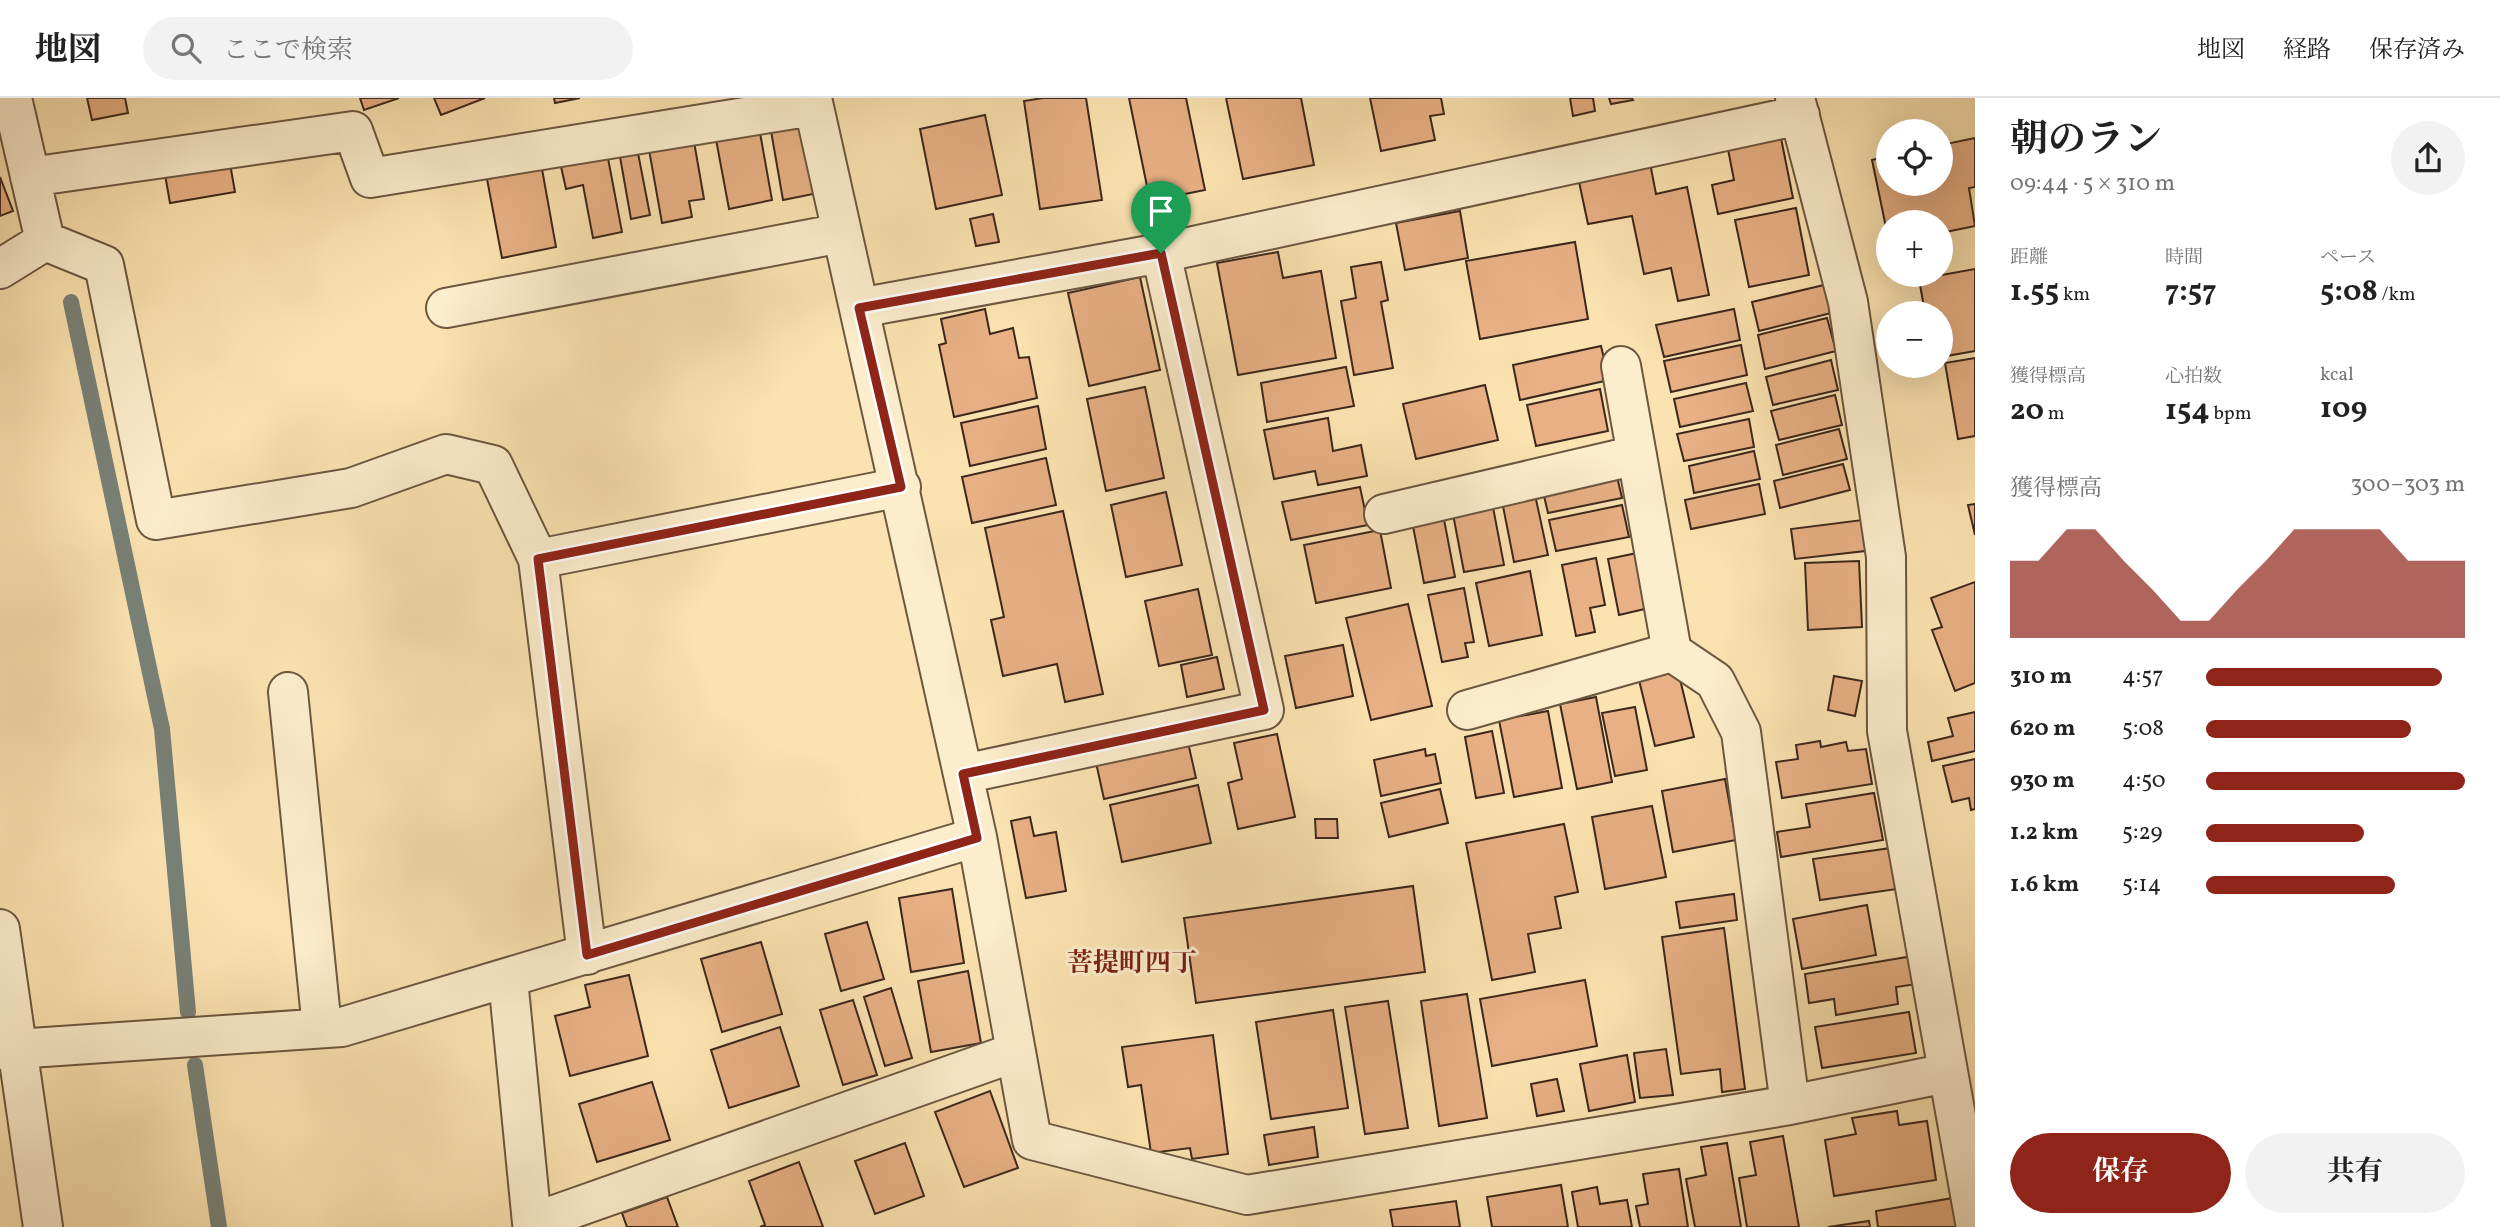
<!DOCTYPE html>
<html lang="ja">
<head>
<meta charset="utf-8">
<style>
	body { margin:0; font-family:Vollkorn,"Noto Serif JP",serif; background:#f2f2f2; color:#222; height:100vh; display:flex; flex-direction:column; font-size:26px; white-space:nowrap }
	* { box-sizing:border-box; margin:0 }
	p { font-size:23px; color:#767676 }
	.icon { flex:none; width:38px; height:38px; fill:none; stroke:currentColor; stroke-width:2; stroke-linecap:round; stroke-linejoin:round }
	.map { position:relative; flex:1; overflow:hidden }
	.drawer { display:flex; flex-direction:column; background:#fff; width:525px }
	.drawer>* { flex:none }
	.buttons { position:absolute; left:1876px; top:21px; display:grid; gap:14px }
	.buttons a { display:grid; place-items:center; width:77px; height:77px; border-radius:50%; background:#fff; box-shadow:0 7px 28px #0002; font-size:35px }
	.pin { position:absolute; display:grid; place-items:center; width:60px; height:60px; color:#fff; margin:-72px -30px; border-radius:50% 50% 50% 0; rotate:-45deg; box-shadow:0 0 7px #0007 }
	.pin .icon { rotate:45deg }
	.round { display:grid; place-items:center; flex:none; width:74px; height:74px; border-radius:37px; background:#f2f2f2 }
	.head { display:flex; align-items:center; justify-content:space-between; height:119px; padding:0 35px }
	h1 { font-size:38px; font-weight:700; line-height:52px }
	.metrics { display:grid; grid-template-columns:repeat(3,1fr); gap:10px; height:119px; padding:7px 35px }
	.metrics div { display:grid; align-content:center }
	.metrics b { font-size:30px; font-weight:700 }
	.metrics small { font-size:19px; font-weight:400 }
	.metrics p { font-size:19px }
	.chart { height:196px; padding:14px 35px }
	.chart p { display:flex; justify-content:space-between }
	.chart svg { width:100%; height:126px; margin-top:7px; fill:#8f2418; opacity:.7 }
	.action { display:flex; gap:14px; margin-top:auto; padding:14px 35px }
	.action a { flex:1; height:80px; border-radius:42px; background:#8f2418; color:#fff; font-size:28px; font-weight:700; line-height:80px; text-align:center }
	.action a+a { background:#f2f2f2; color:#222 }
	ul { padding:0 35px; list-style:none; font-size:23px }
	li { display:grid; grid-template-columns:112px 84px 1fr; align-items:center; height:52px }
	li i { height:18px; border-radius:9px; background:#8f2418 }
	header { display:flex; align-items:center; gap:42px; box-sizing:border-box; height:98px; padding:0 35px; background:#fff; border-bottom:2px solid #e0e0e0 }
	header strong { font-size:33px }
	nav { display:flex; gap:38px; margin-inline-start:auto; font-size:24px }
	.search { width:490px; height:63px; background:#f2f2f2; display:flex; align-items:center; gap:18px; box-sizing:border-box; padding:0 24px; border-radius:38px; color:#767676; font-size:26px }
	main { display:flex; flex:1; min-height:0 }
	.map>svg:first-child { display:block }
	.lines { fill:none; stroke-linecap:round; stroke-linejoin:round }
	.stream { stroke:#788177; stroke-width:16 }
	.building { fill:#e8b084; stroke:#3c281c; stroke-width:2 }
	.minor-casing { stroke:#6c5741; stroke-width:42 }
	.minor { stroke:#fcedcc; stroke-width:38 }
	.route-casing { stroke:#fff; stroke-width:14 }
	.route { stroke:#8f2418; stroke-width:9 }
	.labels { text-anchor:middle; dominant-baseline:central; stroke-width:6; stroke-linejoin:round; paint-order:stroke }
	.neighbourhood-label { font-size:26px; font-weight:bold; fill:#7a1f14; stroke:#fcedcc }
</style>
</head>
<body>
<header>
<strong>地図</strong>
<div class="search"><svg class="icon" aria-label="search" viewBox="0 0 24 24"><circle cx="10" cy="10" r="6"/><path d="M15 15l6 6"/></svg>ここで検索</div>
<nav><a>地図</a><a>経路</a><a>保存済み</a></nav>
</header>
<main>
<div class="map">
<svg width="1975" height="1129" viewBox="0 0 1975 1129">
	<rect width="100%" height="100%" fill="#fbe3b1"/>
	<filter id="stains"><feTurbulence type="fractalNoise" baseFrequency=".00286" numOctaves="4"/><feColorMatrix values="0 0 0 0 .2 0 0 0 0 .09 0 0 0 0 .02 0 0 0 .5 -.17"/></filter>
	<radialGradient id="worn" r=".72"><stop offset=".6" stop-color="#630" stop-opacity="0"/><stop offset="1" stop-color="#630" stop-opacity=".3"/></radialGradient>
	<g class="lines">
		<!-- stream -->
		<path class="stream" d="M71,204L162,631L188,914
			M195,967L219,1129"/>
	</g>
	<!-- building -->
	<path class="building" d="M87,0H125L128,15L92,22Z
		M360,0H399L364,12Z
		M434,0H485L441,17Z
		M554,0H580L555,5Z
		M1043,0H1086L1102,102L1040,111L1024,3Z
		M1129,0H1186L1205,92L1150,103Z
		M1226,0H1301L1314,67L1243,81Z
		M1370,0H1441L1444,16L1430,18L1435,42L1381,53Z
		M1570,0H1593L1595,13L1573,18Z
		M1609,0H1632L1633,2L1611,6Z
		M985,17L1002,97L936,111L920,31Z
		M804,20L818,95L783,102L770,27Z
		M759,29L772,102L729,111L715,36Z
		M1780,35L1793,100L1718,116L1712,87L1734,82L1727,46Z
		M693,38L704,101L689,103L692,119L662,125L648,46Z
		M1975,40V89L1969,90L1975,128L1941,135V124H1888V139L1872,62L1888,58V86H1941V47Z
		M637,50L650,117L631,121L619,53Z
		M607,55L622,134L593,140L583,87L566,91L560,64Z
		M229,60L235,94L170,105L164,71Z
		M1650,65L1656,96L1687,89L1709,197L1678,203L1671,170L1644,176L1632,118L1588,126L1578,79Z
		M542,71L556,149L502,160L487,81Z
		M0,79L13,113L0,118Z
		M1796,110L1809,177L1749,189L1735,122Z
		M1460,113L1468,160L1405,172L1396,125Z
		M993,116L999,144L976,148L970,121Z
		M1575,144L1588,221L1480,241L1466,163Z
		M1278,154L1283,180L1321,173L1336,260L1238,277L1217,165Z
		M1381,164L1388,202L1381,204L1393,270L1354,277L1341,203L1356,200L1351,169Z
		M1975,171V253L1941,259V215H1925L1919,181Z
		M1140,179L1160,272L1089,288L1068,195Z
		M1824,187L1831,215L1759,233L1752,204Z
		M985,211L990,236L1013,230L1019,260L1029,259L1037,300L954,319L939,247L946,245L941,221Z
		M1734,211L1740,242L1664,259L1656,227Z
		M1827,220L1836,253L1765,271L1758,237Z
		M1741,247L1747,277L1671,294L1664,263Z
		M1601,248L1609,282L1520,302L1513,267Z
		M1975,260V338L1958,341L1945,265Z
		M1831,262L1838,292L1773,307L1766,279Z
		M1346,269L1354,308L1267,324L1261,285Z
		M1746,285L1753,313L1680,329L1674,301Z
		M1485,287L1498,342L1416,361L1403,306Z
		M1145,289L1164,380L1106,393L1087,301Z
		M1600,291L1608,333L1536,348L1527,307Z
		M1835,297L1842,327L1779,342L1771,313Z
		M1038,308L1046,351L970,368L961,325Z
		M1328,320L1333,353L1361,347L1367,378L1318,387L1315,373L1274,381L1264,332Z
		M1749,321L1754,349L1684,363L1677,336Z
		M1839,331L1847,361L1783,377L1776,347Z
		M1754,353L1760,381L1694,395L1689,368Z
		M1046,360L1056,407L972,425L962,379Z
		M1843,366L1850,392L1780,410L1774,383Z
		M1615,370L1622,400L1548,415L1541,385Z
		M1759,386L1765,416L1691,431L1685,402Z
		M1360,389L1368,427L1291,442L1282,404Z
		M1534,392L1548,457L1514,464L1501,398Z
		M1166,394L1182,467L1126,479L1111,407Z
		M1492,404L1504,467L1464,474L1452,411Z
		M1975,406V437L1968,407Z
		M1622,407L1629,439L1556,453L1549,422Z
		M1442,411L1455,479L1424,485L1411,418Z
		M1063,413L1103,596L1065,604L1057,566L1003,578L991,522L1004,519L985,430Z
		M1870,421L1874,452L1795,461L1791,431Z
		M1380,432L1391,490L1316,505L1304,447Z
		M1637,455L1649,510L1619,517L1608,461Z
		M1596,460L1605,507L1590,510L1595,534L1576,538L1562,467Z
		M1859,463L1862,529L1808,532L1805,465Z
		M1530,473L1542,537L1489,548L1476,485Z
		M1975,484V585L1955,593L1932,532L1942,529L1931,500Z
		M1464,490L1474,544L1465,545L1468,559L1442,564L1428,497Z
		M1198,491L1212,557L1159,568L1145,503Z
		M1408,506L1432,608L1371,622L1346,520Z
		M1343,547L1353,598L1296,610L1285,558Z
		M1217,559L1224,591L1187,599L1181,567Z
		M1678,573L1694,639L1655,648L1639,582Z
		M1834,578L1862,583L1855,618L1828,612Z
		M1596,599L1612,684L1577,691L1560,606Z
		M1635,609L1647,672L1615,678L1602,615Z
		M1548,613L1562,690L1514,699L1499,622Z
		M1975,614V653L1932,663L1928,644L1953,638L1948,620Z
		M1492,633L1504,695L1476,700L1465,639Z
		M1277,636L1295,719L1238,731L1228,685L1242,681L1234,645Z
		M1187,640L1196,680L1104,701L1095,660Z
		M1820,643L1821,649L1846,644L1848,653L1866,651L1872,686L1782,700L1776,664L1798,661L1796,647Z
		M1425,651L1426,658L1435,656L1441,685L1381,698L1374,662Z
		M1975,661V711L1971,712L1969,700L1952,704L1943,668Z
		M1725,681L1736,742L1673,754L1662,693Z
		M1198,687L1211,745L1122,764L1110,707Z
		M1440,691L1448,725L1389,739L1381,705Z
		M1874,695L1883,742L1781,759L1777,734L1810,729L1806,706Z
		M1652,708L1666,779L1605,791L1592,719Z
		M1030,719L1034,738L1056,734L1066,793L1026,800L1011,723Z
		M1315,721H1337L1338,740H1316Z
		M1564,726L1578,794L1555,799L1561,830L1528,836L1535,874L1492,882L1466,745Z
		M1891,750L1897,791L1820,802L1813,761Z
		M1413,788L1425,874L1196,905L1184,820Z
		M952,791L964,865L911,874L899,800Z
		M1734,796L1737,822L1680,830L1676,804Z
		M1867,807L1876,857L1802,871L1793,821Z
		M867,824L884,881L841,893L825,836Z
		M1724,830L1745,991L1722,994L1720,971L1681,976L1662,839Z
		M761,844L782,916L722,934L701,861Z
		M1913,858L1917,886L1896,889L1898,906L1836,917L1834,901L1809,905L1805,876Z
		M968,873L981,945L931,954L918,883Z
		M629,877L648,958L570,978L555,918L590,909L585,887Z
		M1585,882L1597,948L1492,968L1480,901Z
		M891,890L912,960L885,968L864,899Z
		M1467,896L1487,1020L1439,1028L1421,903Z
		M853,902L877,977L843,987L820,912Z
		M1388,903L1408,1030L1365,1036L1345,909Z
		M1333,912L1348,1010L1271,1021L1256,924Z
		M1909,914L1916,955L1822,970L1815,929Z
		M780,929L799,988L729,1010L711,952Z
		M1213,937L1228,1056L1192,1061L1190,1050L1151,1055L1141,987L1128,989L1122,949Z
		M1666,951L1673,997L1640,1000L1634,955Z
		M1627,957L1635,1004L1589,1013L1580,966Z
		M1557,981L1564,1013L1537,1018L1531,986Z
		M652,984L670,1042L597,1064L579,1006Z
		M990,993L1018,1070L964,1089L935,1014Z
		M1897,1013L1899,1027L1927,1023L1936,1082L1834,1098L1825,1042L1856,1036L1852,1020Z
		M1314,1029L1318,1059L1269,1067L1264,1037Z
		M1783,1038L1799,1129H1747L1739,1080L1756,1077L1750,1044Z
		M905,1045L924,1098L875,1116L855,1063Z
		M1727,1045L1741,1129H1695L1686,1081L1706,1077L1701,1049Z
		M799,1064L823,1129H760L765,1127L749,1083Z
		M1679,1071L1688,1129H1640L1636,1108L1648,1106L1643,1076Z
		M1561,1087L1568,1129H1492L1487,1099Z
		M1597,1089L1600,1106L1627,1102L1632,1129H1578L1572,1094Z
		M667,1099L678,1129H627L622,1115Z
		M1953,1100L1958,1129H1878L1876,1113Z
		M1456,1103L1460,1129H1393L1390,1112Z
		M1869,1123L1870,1129H1828Z"/>
	<g class="lines">
		<defs>
			<path id="minor" d="M12,0L45,143
				M812,0L977,739L1032,1042L1247,1097L1790,1007L1947,975
				M1795,0L1848,204L1886,459L1887,633L1975,1124
				M30,79L353,33L370,80L813,8
				M0,171L45,143L104,167L156,422L351,390L446,356L493,367L538,461L901,389
				M446,210L842,135
				M859,210L1161,155L1800,17
				M1621,268L1672,554L1715,583L1741,634L1790,1007
				M1384,416L1637,357
				M538,461L587,857
				M288,594L322,930
				M1467,612L1672,554
				M963,676L1264,612L1161,155
				M0,831L43,1129
				M508,881L532,1125L1016,954
				M0,952L342,929L977,739"/>
		</defs>
		<!-- minor casing -->
		<use href="#minor" class="minor-casing"/>
		<!-- minor -->
		<use href="#minor" class="minor"/>
	</g>
	<g class="lines">
		<defs>
			<path id="route" d="M1161,155L1264,612L963,676L977,740L587,857L538,461L901,389L859,210Z"/>
		</defs>
		<!-- route casing -->
		<use href="#route" class="route-casing"/>
		<!-- route -->
		<use href="#route" class="route"/>
	</g>
	<g class="labels">
		<!-- neighbourhood labels -->
		<g class="neighbourhood-label">
			<text x="1132" y="866">菩提町四丁</text>
		</g>
	</g>
	<rect width="100%" height="100%" filter="url(#stains)"/>
	<rect width="100%" height="100%" fill="url(#worn)"/>
</svg>
<div class="buttons">
<a><svg class="icon" aria-label="locate" viewBox="0 0 24 24"><circle cx="12" cy="12" r="6"/><path d="M12 2v4M12 18v4M2 12h4M18 12h4"/></svg></a>
<a>+</a>
<a>−</a>
</div>
<div class="pin" style="left:1161px;top:155px;background:#1e9e55"><svg class="icon" aria-label="arrive" viewBox="0 0 24 24"><path d="M6 21V4h12l-3 4 3 4H6"/></svg></div>
</div>
<section class="drawer">
<div class="head"><div><h1>朝のラン</h1><p>09:44 · 5 × 310 m</p></div><a class="round"><svg class="icon" aria-label="share" viewBox="0 0 24 24"><path d="M12 15V3M7 8l5-5 5 5M5 13v7h14v-7"/></svg></a></div>
<div class="metrics">
<div><p>距離</p><b>1.55<small> km</small></b></div>
<div><p>時間</p><b>7:57</b></div>
<div><p>ペース</p><b>5:08<small> /km</small></b></div>
</div>
<div class="metrics">
<div><p>獲得標高</p><b>20<small> m</small></b></div>
<div><p>心拍数</p><b>154<small> bpm</small></b></div>
<div><p>kcal</p><b>109</b></div>
</div>
<div class="chart"><p><span>獲得標高</span>300–303 m</p>
<svg viewBox="0 0 160 44" preserveAspectRatio="none"><path d="M0 44V17L10 17L20 6L30 6L40 17L50 27L60 38L70 38L80 27L90 17L100 6L110 6L120 6L130 6L140 17L150 17L160 17V44z"/></svg>
</div>
<ul>
<li><b>310 m</b>4:57<i style="width:91%"></i></li>
<li><b>620 m</b>5:08<i style="width:79%"></i></li>
<li><b>930 m</b>4:50<i style="width:100%"></i></li>
<li><b>1.2 km</b>5:29<i style="width:61%"></i></li>
<li><b>1.6 km</b>5:14<i style="width:73%"></i></li>
</ul>
<div class="action"><a>保存</a><a>共有</a></div>
</section>
</main>
</body>
</html>
